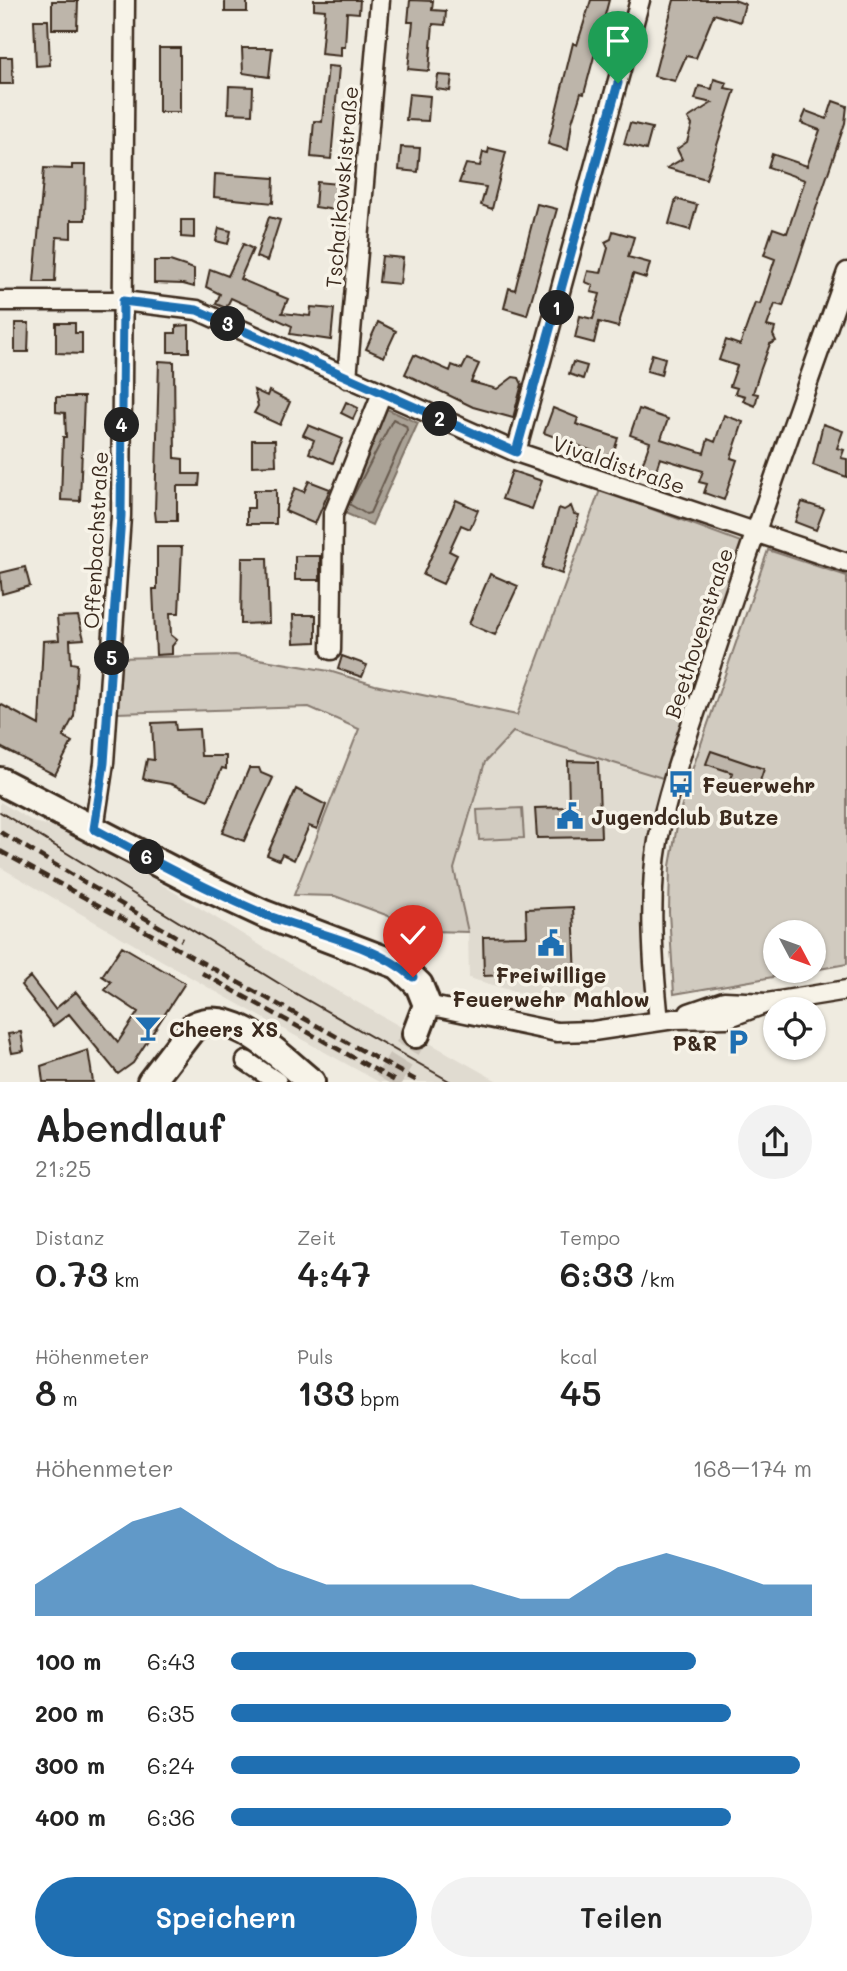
<!DOCTYPE html>
<html lang="de">
<head>
<meta charset="utf-8">
<style>
	body { margin:0; font-family:Mali,sans-serif; background:#f2f2f2; color:#222; height:100vh; display:flex; flex-direction:column; font-size:26px; white-space:nowrap }
	* { box-sizing:border-box; margin:0 }
	p { font-size:23px; color:#767676 }
	.icon { flex:none; width:38px; height:38px; fill:none; stroke:currentColor; stroke-width:2; stroke-linecap:round; stroke-linejoin:round }
	.map { position:relative; height:1082px; overflow:hidden }
	.side { display:flex; flex-direction:column; background:#fff; flex:1 }
	.side>* { flex:none }
	.needle { width:46px; rotate:131deg }
	.fabs { position:absolute; left:763px; top:920px; display:grid; gap:14px }
	.fabs a { display:grid; place-items:center; width:63px; height:63px; border-radius:50%; background:#fff; box-shadow:0 2px 5px #0004; font-size:35px }
	.pin { position:absolute; display:grid; place-items:center; width:60px; height:60px; color:#fff; margin:-72px -30px; border-radius:50% 50% 50% 0; rotate:-45deg; box-shadow:0 0 7px #0007 }
	.pin .icon { rotate:45deg }
	.km { position:absolute; width:35px; height:35px; margin:-18px; border-radius:50%; background:#222; color:#fff; font-size:19px; line-height:35px; text-align:center }
	.round { display:grid; place-items:center; flex:none; width:74px; height:74px; border-radius:37px; background:#f2f2f2 }
	.overview { display:flex; align-items:center; justify-content:space-between; height:119px; padding:0 35px }
	h1 { font-size:38px; font-weight:600; line-height:52px }
	.metrics { display:grid; grid-template-columns:repeat(3,1fr); gap:10px; height:119px; padding:7px 35px }
	.metrics div { display:grid; align-content:center }
	.metrics b { font-size:35px; font-weight:600 }
	.metrics small { font-size:19px; font-weight:400 }
	.metrics p { font-size:19px }
	.chart { height:196px; padding:14px 35px }
	.chart p { display:flex; justify-content:space-between }
	.chart svg { width:100%; height:126px; margin-top:7px; fill:#1f6fb2; opacity:.7 }
	.button { display:flex; gap:14px; margin-top:auto; padding:14px 35px }
	.button a { flex:1; height:80px; border-radius:42px; background:#1f6fb2; color:#fff; font-size:28px; font-weight:600; line-height:80px; text-align:center }
	.button a+a { background:#f2f2f2; color:#222 }
	ul { padding:0 35px; list-style:none; font-size:23px }
	li { display:grid; grid-template-columns:112px 84px 1fr; align-items:center; height:52px }
	li i { height:18px; border-radius:9px; background:#1f6fb2 }
	.map>svg:first-child { display:block }
	.built { fill:#e0dbd0 }
	.green { fill:#d1cbc0; stroke:#867a6f; stroke-width:2 }
	.water { fill:#aaa296; stroke:#7e7266; stroke-width:2 }
	.lines { fill:none; stroke-linecap:round; stroke-linejoin:round }
	.shore { stroke:#675a4e; stroke-width:2 }
	.building { fill:#bdb5aa; stroke:#3b2a1e; stroke-width:2 }
	.secondary-tunnel { stroke:#cbc4b9; stroke-width:26; stroke-dasharray:26 13; stroke-linecap:butt }
	.street-casing { stroke:#3b2a1e; stroke-width:23 }
	.secondary-casing { stroke:#3b2a1e; stroke-width:32 }
	.street { stroke:#f7f3e8; stroke-width:18 }
	.secondary { stroke:#f7f3e8; stroke-width:26 }
	.tram { stroke:#3b2a1e; stroke-width:2 }
	.rail { stroke:#3b2a1e; stroke-width:4.5; stroke-dasharray:10 5; stroke-linecap:butt }
	.route-casing { stroke:#fff; stroke-width:14 }
	.route { stroke:#1f6fb2; stroke-width:9 }
	.labels { text-anchor:middle; dominant-baseline:central; stroke-width:7; stroke-linejoin:round; paint-order:stroke }
	.street-label { font-size:21px; fill:#3b2a1e; stroke:#f7f3e8 }
	.poi-label { font-size:21px; font-weight:bold; fill:#3b2a1e; stroke:#f7f3e8; text-anchor:start }
</style>
</head>
<body>
<div class="map">
<svg width="847" height="1082" viewBox="0 0 847 1082">
	<rect width="100%" height="100%" fill="#efebe0"/>
	<filter id="ink" filterUnits="userSpaceOnUse"><feTurbulence type="fractalNoise" baseFrequency=".0143" numOctaves="2"/><feDisplacementMap in="SourceGraphic" scale="14" xChannelSelector="R" yChannelSelector="G"/><feConvolveMatrix kernelMatrix="1 2 1 2 8 2 1 2 1" color-interpolation-filters="sRGB"/></filter>
	<g filter="url(#ink)">
		<!-- built -->
		<path class="built" d="M513,732L669,780L651,997L558,999L516,992L469,978L468,932L454,869L485,762Z
			M0,802L34,822L78,833L307,974L499,1082H379L211,989L0,867Z"/>
		<!-- green -->
		<path class="green" d="M600,490L749,545L669,780L513,732L485,762L454,869L468,932L429,931L335,896L294,895L359,729L309,707L116,713L118,658L235,655L329,671L375,685L517,715Z
			M768,550L847,576V964L814,970V933H775V971H808L674,994L669,912L670,866L678,820L690,776Z
			M522,808L524,838L479,840L477,810Z"/>
		<!-- water -->
		<path class="water" d="M387,409L418,423L372,525L338,510Z"/>
		<g class="lines">
			<!-- shore -->
			<path class="shore" d="M393,419L406,426L407,430L370,513L366,514L349,504Z"/>
		</g>
		<!-- building -->
		<path class="building" d="M225,0H247V12H225Z
			M314,0H360L359,13L347,12L345,47H341V56L321,54L325,10L314,9Z
			M410,0L433,1L432,10L446,11L445,25L433,24L429,71L408,69L413,22H408Z
			M591,0H609L584,94L581,93L572,122L568,150L548,144L573,43L577,45Z
			M674,0H734L745,4L740,22L714,14L696,58L686,56L675,81L654,76Z
			M52,1H78L77,29H52Z
			M34,20H48L50,65L36,66Z
			M159,48H180V112H159Z
			M242,48H272L269,77L243,73Z
			M0,57H12L13,84H0Z
			M328,66L339,67L331,159L311,157L314,121L322,122Z
			M438,75L452,76L450,91L436,89Z
			M714,79L727,83L725,88L735,90L706,179L667,168L682,159L677,149L687,142L692,125L688,118L712,103L695,99L699,86L712,89Z
			M229,86L253,87L252,114L228,113Z
			M409,94L430,96L428,121L406,120Z
			M833,101L847,106L845,123L783,306L775,304L767,326L775,328L773,335L776,341L770,344L760,371L753,393L758,394L755,406L743,401L745,396L735,393L737,388L730,386L737,366L719,360L726,340L740,345L755,303L760,304L775,259L764,255L773,228L787,233L805,180L768,167L772,154L807,166L820,130L801,123L806,111L827,119Z
			M630,123L652,128L646,150L624,144Z
			M401,147L420,148L418,172L399,170Z
			M489,148L506,152L492,209L481,205L486,187L459,183L466,164L480,166L483,152L488,153Z
			M72,165H86L85,220H71V238L57,237L55,282H34L44,168L72,169Z
			M215,174L274,178L273,203L214,197Z
			M317,182L338,184L335,210L315,207Z
			M676,199L697,205L690,230L669,224Z
			M537,204L557,209L527,315L504,308L509,288L515,290Z
			M269,217L280,220L267,261L256,257Z
			M181,220H194V238L181,237Z
			M219,228L231,231L228,244L216,241Z
			M613,231L634,237L628,257L650,263L646,278L633,274L618,327L599,322L594,343L575,338L580,316L593,319L600,294L591,292L593,285L585,282L588,271L601,273L608,248L605,242L611,239Z
			M243,244L253,249L240,279L288,299L282,313L310,316L311,307L334,309L331,340L290,334L292,326L231,298L226,308L216,304L220,294L206,287L210,269L228,276Z
			M382,256L403,258L400,284L379,282Z
			M154,261H170L194,269V287L183,284L154,283Z
			M378,322L396,331L384,357L366,349Z
			M15,323H29L28,352H15Z
			M56,323H75V333H82V354L56,353Z
			M189,325V352H168V333H176V326Z
			M652,354L665,358L661,375L647,371Z
			M414,355L450,371L452,365L462,369L467,359L479,364L471,382L497,389L513,377L519,378L522,384L513,418L473,407L405,374Z
			M159,361L174,362L175,458L183,459V474H200L199,486H177V521H156L155,512Z
			M573,362L587,366L583,379L569,374Z
			M254,390L267,396L269,391L290,402L280,425L254,413L258,406Z
			M56,397H84L80,501L61,500L63,437H66L65,413L56,412Z
			M346,402L358,408L353,419L341,413Z
			M553,408L578,418L576,424L618,438L613,454L606,456L544,433Z
			M639,409L668,419L661,439L704,453L708,439L715,442L724,415L743,422L731,458L737,460L724,500L704,493L707,484L699,482L703,471L660,458L655,473L641,468L650,442L630,435Z
			M823,424L843,431L837,448L844,450L841,458L847,459V477L813,465Z
			M308,425L343,439L333,463L309,453L314,440L303,435Z
			M252,440H275L276,465L252,466Z
			M512,471L542,481L532,509L502,499Z
			M309,481L330,489L315,524L285,511L295,488L304,492Z
			M254,490H276V524H247V508H254Z
			M456,500L478,510L470,529L461,525L449,551L457,555L443,584L423,575Z
			M802,502L824,509L816,530L795,522Z
			M571,506L574,514L579,515L562,574L542,567L559,508L564,510Z
			M157,547H182L179,613H170L171,635L177,640L172,646V654L156,655L153,589H157Z
			M295,556H320V580H295Z
			M242,558H267L269,623L241,624Z
			M25,567L30,586L2,594L0,573Z
			M490,574L518,586L495,635L469,624Z
			M293,615H316V642L294,643Z
			M78,616L84,639L70,640L71,663L77,664L74,716L63,737L72,742L55,775L0,747V704L39,725L43,641L59,640L57,617Z
			M342,656L367,665L362,677L338,669Z
			M175,722L176,730L199,729L201,756H226V769L222,768L208,800L171,784L143,779L147,759L154,760L152,723Z
			M711,751L764,769L755,796L728,788L733,773L706,764Z
			M568,761L598,762L601,837L537,838L535,808L569,807Z
			M249,768H259L261,773L273,778L244,841L222,833Z
			M296,789L326,805L317,829L309,826L294,860L282,854L279,860L267,855Z
			M573,907L576,978L529,980L528,974L484,976L483,937L527,936L526,909Z
			M122,946L185,983L133,1063L118,1074L69,1014L53,1026L21,985L30,977L55,1009L76,992L118,1042L138,1012L105,990L111,982L102,976Z
			M21,1032L24,1051L12,1053L8,1034Z
			M88,1050L93,1082H43L41,1066Z"/>
		<g class="lines">
			<!-- secondary-tunnel -->
			<path class="secondary-tunnel" d="M387,1082L416,1034"/>
			<defs>
				<path id="street" d="M0,301H123L197,310L516,452L847,563
					M347,378L380,0
					M516,452L640,0
					M331,650L333,515L382,393
					M94,829L104,763L121,516L125,0
					M427,1005L557,1032L593,1031L674,1019L727,1018L767,1003
					M689,1013L724,1001L767,1003L847,990
					M659,1021C653,963 648,898 658,841C669,782 692,725 710,668C753,535 801,403 847,272
					M246,1061L277,1082"/>
				<path id="secondary" d="M0,781L193,881L264,914L398,965L419,985L427,1005L416,1034
					M151,1082L194,1026C234,1006 282,1059 311,1082"/>
			</defs>
			<!-- street casing -->
			<use href="#street" class="street-casing"/>
			<!-- secondary casing -->
			<use href="#secondary" class="secondary-casing"/>
			<!-- street -->
			<use href="#street" class="street"/>
			<!-- secondary -->
			<use href="#secondary" class="secondary"/>
			<!-- tram -->
			<path class="tram" d="M0,812L293,992L451,1082"/>
			<!-- rail -->
			<path class="rail" d="M0,832L182,940
				M0,851L419,1082
				M202,973L397,1082"/>
		</g>
	</g>
	<g class="lines" filter="url(#ink)">
		<defs>
			<path id="route" d="M413,977C373,943 314,934 266,915C207,890 150,859 94,829L104,763L121,516L123,301L197,310L516,452L618,83"/>
		</defs>
		<!-- route casing -->
		<use href="#route" class="route-casing"/>
		<!-- route -->
		<use href="#route" class="route"/>
	</g>
	<!-- icons -->
	<defs>
		<symbol id="bus-bare" viewBox="-9 -9 18 18"><path d="M-5-6H5V4H4V6H2V4H-2V6H-4V4H-5ZM-3.5-4V0h7V-4ZM-3.5 1.2v1.5H-2V1.2ZM2 1.2v1.5H3.5V1.2Z" fill="#1f6fb2" stroke="#f7f3e8" stroke-width="2.5" paint-order="stroke"/></symbol>
		<symbol id="civic-bare" viewBox="-9 -9 18 18"><path d="M-.6-6.5H3V-4.5H.6V-3L4-1V1h2V6H-6V1h2V-1L-.6-3ZM-1.2 2.5V6h2.4V2.5Z" fill="#1f6fb2" stroke="#f7f3e8" stroke-width="2.5" paint-order="stroke"/></symbol>
		<symbol id="bar-bare" viewBox="-9 -9 18 18"><path d="M-6-5H6L.8 .8V4.5H3.5V6h-7V4.5H-.8V.8Z" fill="#1f6fb2" stroke="#f7f3e8" stroke-width="2.5" paint-order="stroke"/></symbol>
		<symbol id="parking-bare" viewBox="-9 -9 18 18"><path d="M-3.5-5.5H1a3.5 3.5 0 0 1 0 7H-1V5.5H-3.5ZM-1-3.4V-.6H.8a1.4 1.4 0 0 0 0-2.8Z" fill="#1f6fb2" stroke="#f7f3e8" stroke-width="2.5" paint-order="stroke"/></symbol>
	</defs>
	<g fill-rule="evenodd">
		<use href="#bus-bare" x="662" y="765" width="38" height="38"/>
		<use href="#civic-bare" x="551" y="797" width="38" height="38"/>
		<use href="#civic-bare" x="532" y="924" width="38" height="38"/>
		<use href="#bar-bare" x="129" y="1009" width="38" height="38"/>
		<use href="#parking-bare" x="719" y="1023" width="38" height="38"/>
	</g>
	<g class="labels">
		<!-- street labels -->
		<g class="street-label">
			<text transform="translate(341 187) rotate(-85)">Tschaikowskistraße</text>
			<text transform="translate(619 464) rotate(19)">Vivaldistraße</text>
			<text transform="translate(95 540) rotate(-87)">Offenbachstraße</text>
			<text transform="translate(698 633) rotate(-72)">Beethovenstraße</text>
		</g>
		<!-- poi labels -->
		<g class="poi-label">
			<text x="702" y="784">Feuerwehr</text>
			<text x="591" y="816">Jugendclub Butze</text>
			<text x="551" y="974" text-anchor="middle">Freiwillige<tspan x="551" dy="24">Feuerwehr Mahlow</tspan></text>
			<text x="169" y="1028">Cheers XS</text>
			<text x="717" y="1042" text-anchor="end">P&amp;R</text>
		</g>
	</g>
</svg>
<div class="fabs">
<a><svg class="needle" viewBox="-14 -14 28 28"><path d="M0-13l5 13h-10z" fill="#e53935"/><path d="M0 13l5-13h-10z" fill="#767676"/></svg></a>
<a><svg class="icon" aria-label="locate" viewBox="0 0 24 24"><circle cx="12" cy="12" r="6"/><path d="M12 2v4M12 18v4M2 12h4M18 12h4"/></svg></a>
</div>
<div class="pin" style="left:618px;top:83px;background:#1e9e55"><svg class="icon" aria-label="arrive" viewBox="0 0 24 24"><path d="M6 21V4h12l-3 4 3 4H6"/></svg></div>
<div class="pin" style="left:413px;top:977px;background:#d93025"><svg class="icon" aria-label="check" viewBox="0 0 24 24"><path d="M5 12l5 5 9-10"/></svg></div>
<b class="km" style="left:557px;top:308px">1</b>
<b class="km" style="left:440px;top:419px">2</b>
<b class="km" style="left:228px;top:324px">3</b>
<b class="km" style="left:122px;top:425px">4</b>
<b class="km" style="left:112px;top:658px">5</b>
<b class="km" style="left:147px;top:857px">6</b>
</div>
<section class="side">
<div class="overview"><div><h1>Abendlauf</h1><p>21:25</p></div><a class="round"><svg class="icon" aria-label="share" viewBox="0 0 24 24"><path d="M12 15V3M7 8l5-5 5 5M5 13v7h14v-7"/></svg></a></div>
<div class="metrics">
<div><p>Distanz</p><b>0.73<small> km</small></b></div>
<div><p>Zeit</p><b>4:47</b></div>
<div><p>Tempo</p><b>6:33<small> /km</small></b></div>
</div>
<div class="metrics">
<div><p>Höhenmeter</p><b>8<small> m</small></b></div>
<div><p>Puls</p><b>133<small> bpm</small></b></div>
<div><p>kcal</p><b>45</b></div>
</div>
<div class="chart"><p><span>Höhenmeter</span>168–174 m</p>
<svg viewBox="0 0 160 44" preserveAspectRatio="none"><path d="M0 44V33L10 22L20 11L30 6L40 17L50 27L60 33L70 33L80 33L90 33L100 38L110 38L120 27L130 22L140 27L150 33L160 33V44z"/></svg>
</div>
<ul>
<li><b>100 m</b>6:43<i style="width:80%"></i></li>
<li><b>200 m</b>6:35<i style="width:86%"></i></li>
<li><b>300 m</b>6:24<i style="width:98%"></i></li>
<li><b>400 m</b>6:36<i style="width:86%"></i></li>
</ul>
<div class="button"><a>Speichern</a><a>Teilen</a></div>
</section>
</body>
</html>
